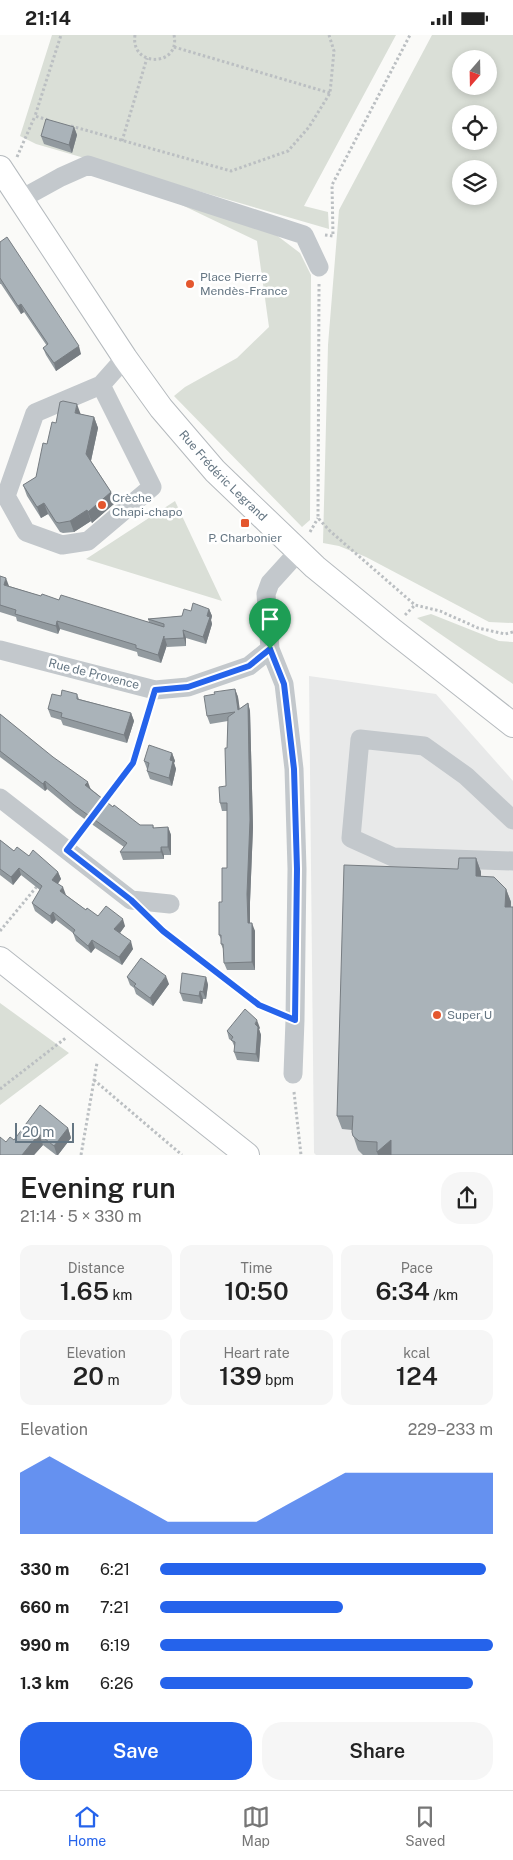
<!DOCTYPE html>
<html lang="en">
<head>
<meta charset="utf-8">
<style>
	body { margin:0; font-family:"Public Sans",sans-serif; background:#f6f6f6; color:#222; height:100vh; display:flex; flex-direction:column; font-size:19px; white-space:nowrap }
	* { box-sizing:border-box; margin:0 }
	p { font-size:16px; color:#767676 }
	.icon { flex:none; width:28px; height:28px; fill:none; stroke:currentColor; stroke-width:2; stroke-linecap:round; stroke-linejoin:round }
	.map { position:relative; height:1120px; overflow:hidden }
	.drawer { display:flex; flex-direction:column; background:#fff; flex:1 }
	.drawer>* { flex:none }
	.needle { width:32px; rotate:200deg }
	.controls { position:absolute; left:452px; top:15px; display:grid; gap:10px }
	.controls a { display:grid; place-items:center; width:45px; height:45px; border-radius:50%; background:#fff; box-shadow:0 2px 8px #0003; font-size:25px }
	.scale { position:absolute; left:15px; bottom:12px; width:59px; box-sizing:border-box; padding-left:5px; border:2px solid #657683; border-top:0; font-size:14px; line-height:18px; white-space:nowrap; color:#657683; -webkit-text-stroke:4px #fff; paint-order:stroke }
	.pin { position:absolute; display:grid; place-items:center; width:42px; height:42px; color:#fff; margin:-51px -21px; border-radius:50% 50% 50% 0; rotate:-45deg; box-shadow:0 0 5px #0007 }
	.pin .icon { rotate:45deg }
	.round { display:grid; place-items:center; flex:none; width:52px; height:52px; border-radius:20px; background:#f6f6f6 }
	.headline { display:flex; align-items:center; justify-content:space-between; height:85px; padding:0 20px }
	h1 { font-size:28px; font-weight:600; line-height:38px }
	.stats { display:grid; grid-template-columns:repeat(3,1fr); gap:8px; height:85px; padding:5px 20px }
	.stats div { display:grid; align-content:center; border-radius:12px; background:#f6f6f6; text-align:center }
	.stats b { font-size:25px; font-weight:600 }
	.stats small { font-size:14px; font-weight:400 }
	.stats p { font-size:14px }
	.chart { height:140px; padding:10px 20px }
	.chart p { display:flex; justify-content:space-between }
	.chart svg { width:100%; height:90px; margin-top:5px; fill:#2563eb; opacity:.7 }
	.action { display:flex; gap:10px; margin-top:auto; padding:10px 20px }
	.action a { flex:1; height:58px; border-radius:20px; background:#2563eb; color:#fff; font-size:20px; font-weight:600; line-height:58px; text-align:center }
	.action a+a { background:#f6f6f6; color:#222 }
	ul { padding:0 20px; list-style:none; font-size:16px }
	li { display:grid; grid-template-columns:80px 60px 1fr; align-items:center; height:38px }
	li i { height:12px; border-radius:6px; background:#2563eb }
	.status { display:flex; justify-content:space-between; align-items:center; height:35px; padding:0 25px; background:#fff; direction:ltr }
	.status svg { height:14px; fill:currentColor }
	.tabs { display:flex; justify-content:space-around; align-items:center; height:70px; border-top:1px solid #e0e0e0; background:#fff; font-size:14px; color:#767676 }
	.tabs a { display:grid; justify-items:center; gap:2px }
	.tabs .current { color:#2563eb }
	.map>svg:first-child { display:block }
	.built { fill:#e8e9e9 }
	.green { fill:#dadfd7; fill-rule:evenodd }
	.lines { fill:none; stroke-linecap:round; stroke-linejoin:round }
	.major-casing { stroke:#b5babe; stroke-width:26 }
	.path { stroke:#bbbfc2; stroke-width:3; stroke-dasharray:2.5 2.5; stroke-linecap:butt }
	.minor { stroke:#c3c8cc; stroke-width:19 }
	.major { stroke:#fff; stroke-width:24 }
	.wall { fill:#929a9f }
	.shaded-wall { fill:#777d82 }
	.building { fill:#aab3b9; stroke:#777d82 }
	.route-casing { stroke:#fff; stroke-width:10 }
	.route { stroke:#2563eb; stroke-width:6 }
	.poi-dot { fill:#e4572e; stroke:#fff; stroke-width:2 }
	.labels { text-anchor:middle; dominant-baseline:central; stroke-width:5; stroke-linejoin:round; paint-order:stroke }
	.poi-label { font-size:12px; fill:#657683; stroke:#fff; text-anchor:start }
	.street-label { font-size:12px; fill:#657683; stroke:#fff }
</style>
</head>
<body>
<div class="status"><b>21:14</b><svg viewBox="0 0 49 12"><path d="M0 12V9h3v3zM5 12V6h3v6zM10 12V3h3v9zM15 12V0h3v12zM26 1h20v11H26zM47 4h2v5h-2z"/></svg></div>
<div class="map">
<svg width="513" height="1120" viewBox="0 0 513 1120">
	<rect width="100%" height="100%" fill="#fafaf8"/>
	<!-- built -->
	<path class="built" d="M309,641L436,659L513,746V1120H316L314,1118Z"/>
	<!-- green -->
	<path class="green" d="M52,0H396L304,171L328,177L329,194L36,109L20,101Z
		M432,0H513V588L489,587L366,522L339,511L323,508L328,310L339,175ZM461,24H489V51H461ZM461,79H489V106H461ZM461,134H489V161H461Z
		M163,161L271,196L300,218L311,240L310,485L302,492L174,361L185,352L237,323L269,292L257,206Z
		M175,466L222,566L86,524Z
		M431,579L499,606L513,607V649L417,583Z
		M0,968L69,1018L0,1070Z"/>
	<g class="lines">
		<defs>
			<g id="major">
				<path id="s1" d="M0,133L125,323L161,373L215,436L315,532L392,595L513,690"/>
				<path d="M0,924L247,1120"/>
			</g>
		</defs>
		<!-- major casing -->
		<use href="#major" class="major-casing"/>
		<!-- path -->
		<path class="path" d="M135,0C130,33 181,32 174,0
			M174,12L330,58
			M48,85L35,81L61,0
			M71,91L231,136L288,116L309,92L330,58L334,16L329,0
			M122,106L147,23
			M17,122L35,81
			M325,200L333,201L332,150L410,0
			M319,249L318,483L330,496L415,570L440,576L478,593L505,599L513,597
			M310,497L318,483
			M405,580L415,570
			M102,768L133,728L150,672
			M78,800L91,783
			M153,886L163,896L259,970L276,977
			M0,896L38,850
			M94,1045L182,1120
			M0,1054L67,1002
			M294,1057L301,1120
			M81,1120L97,1028"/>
		<!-- minor -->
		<path class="minor" d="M21,164L61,142L88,130L304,200L319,232
			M101,350L35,378L6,461L26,497L62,510L88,506L152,452L101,350L125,323
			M0,615L155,655L188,652L249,631L270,614
			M0,763L131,865L170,869
			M513,785L466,741L424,711L360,704L351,803L393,822L513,826
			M293,1039L295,985L297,834L294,734L284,649L270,614L266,559L270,548L299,516"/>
		<!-- major -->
		<use href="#major" class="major"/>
	</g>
	<!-- wall -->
	<path class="wall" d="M74,92L77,100L72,118L44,109L41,101Z
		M0,207L81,319L56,336L46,320L43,313L47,311L24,277L21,279L1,249H0Z
		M80,379L94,382L98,393L91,426L111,457L115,468L92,488L91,486L74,497L63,498L60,497L48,479L41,483L27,461L23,450L36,442L47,409L56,388Z
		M0,541L9,551L41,561L59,565L149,587L148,584L182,581L191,576L209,574L212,581L211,585L212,589L206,609L186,603V611L167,612V610L161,628L138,621L137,617L60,594L58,599L17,586L16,582L0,577Z
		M235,654L238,662L239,674L248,668L250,676L253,792L250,867V888L255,896V935H227L224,928V916L221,909V904L219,900L222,867L227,833V776H222L220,768L226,751L228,686L210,689L207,681L215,659Z
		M77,659L79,664L131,678L134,686L127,708L63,690L61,685L51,682L48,674L61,661Z
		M0,679L113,772L140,790H153L154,793L168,792L171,800V820H164V824L123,825L120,817L124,812L76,778L47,754L45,756L0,722Z
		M172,718L175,726L174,728L176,734L172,751L150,744L147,736L148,734H147L144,726Z
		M0,805L14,816L29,821L58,837L61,844L58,849L66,860L86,875L98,881L125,891L120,898L133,914L122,930L95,913L91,918L76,906L73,898L56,885L52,889L35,876L32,868L40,855L21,840L13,850L0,840Z
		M476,823L481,837V841L506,854L511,867L513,1120H363L358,1115L352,1097V1095L342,1094L337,1081L458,834Z
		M127,942L169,949L153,971L136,959L134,953L130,950Z
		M206,942L208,950L206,964H203L202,969L183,966L180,958Z
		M260,993L259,994L261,1000L259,1027L237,1025L234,1017L235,1013L232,1006L229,1004L227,996Z
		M68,1093L71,1103L58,1120H56L43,1110L34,1120H0L6,1107Z"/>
	<!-- shaded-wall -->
	<path class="shaded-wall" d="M74,92L77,100L72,118L69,110Z
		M21,269L24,277L21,279L18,271Z
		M79,311L81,319L56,336L54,328Z
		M77,369L81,380L75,378Z
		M94,382L98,393L90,430L86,419Z
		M111,457L115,468L92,488L88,477Z
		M44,468L48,479L41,483L37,472Z
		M87,475L91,486L74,497L70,486Z
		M6,543L9,551L4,550Z
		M209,574L212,581L211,585L212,589L206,609L203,602L207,581Z
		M57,586L60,594L58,599L56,591Z
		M183,595L186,603V611L184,603Z
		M164,601L167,610L161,628L158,620Z
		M235,654L238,662L241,682L238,675Z
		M248,668L250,676L253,792L250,867V896L248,888L247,859Z
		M131,678L134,686L127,708L124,700Z
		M172,718L175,726L174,728L176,734L172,751L169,743L170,725Z
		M45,746L47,754L45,756L43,749Z
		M88,747L91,755L85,750Z
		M168,792L171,800V820L168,812Z
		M161,812L164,820V824L161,817Z
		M476,823L481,837V854L476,841Z
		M19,833L21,840L13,850L11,842Z
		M58,837L61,844L55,852L52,845Z
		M63,852L66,860L60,856Z
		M506,854L511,867L510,886L505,872Z
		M53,877L56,885L52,889L50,881Z
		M123,884L125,891L117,902L114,894Z
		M252,888L255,896V935L252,927Z
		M92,905L95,913L91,918L88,911Z
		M131,906L133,914L122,930L119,922Z
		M166,941L169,949L153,971L150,963Z
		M206,942L208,950L206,964L203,957Z
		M200,956L203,964L202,969L199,961Z
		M257,985L260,993L259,994L261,1000L259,1027L256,1019L255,989Z
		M68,1093L71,1103L58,1120H57L54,1111Z
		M39,1099L43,1110L34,1120H22Z
		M391,1105L394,1120H378L377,1117Z"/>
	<!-- building -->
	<path class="building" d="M46,84L74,92L69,110L41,101Z
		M7,202L79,311L54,328L43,313L48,309L21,269L18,271L0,243V207Z
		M63,366L77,369L75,378L94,382L86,419L111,457L88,477L87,475L70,486L59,488L56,487L44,468L37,472L23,450L36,442L43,408L47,409L52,387L56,388L60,367Z
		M0,541L6,543L4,550L41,561L42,559L59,565L61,560L164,592V589L148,584L182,581L184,574L191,576L193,568L209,574L207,581L210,582L203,602L183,595L184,603L164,604V601L158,620L136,613V610L57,586L56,591L15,579L16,575L0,570Z
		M235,654L238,675L248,668L250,785L247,859L248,888H252V927L224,928L223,909H221V900H219V867H222V833H227V768H220L219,752L226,751L225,713H227L228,682L235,677L207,681L204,661L215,659L214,657Z
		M62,655L77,659V664L131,678L124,700L61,682L62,678L48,674L52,659L61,661Z
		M0,679L53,722L88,747L85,750L113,772L114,770L140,790H153V793L168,792V812H161V817H120L127,808L74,770L45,746L43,749L0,716Z
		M149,710L172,718L170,725L173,726L169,743L147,736L149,728L144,726Z
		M0,805L14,816L17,812L29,821L33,815L58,837L52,845L63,852L60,856L86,875L87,873L98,881L106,871L123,884L114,894L131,906L119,922L92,905L88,911L73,898L75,895L53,877L50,881L32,868L42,851L19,833L11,842L0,834Z
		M459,823H476V841L494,842L506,854L505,872H513V1120H391V1105L377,1117V1107L359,1106L353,1101L352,1097L353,1081H337L344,830L458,834Z
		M141,923L166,941L150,963L134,951L136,949L127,942Z
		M182,938L206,942L203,957L200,956L199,961L180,958Z
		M245,974L257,985L255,989L258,992L256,1019L234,1017L235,1007L231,1005L233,1002L227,996Z
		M40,1070L68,1093L54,1111L39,1099L22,1120H0V1102L6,1107L10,1102L14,1105Z"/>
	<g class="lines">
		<defs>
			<path id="route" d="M270,614L284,649L294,734L297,834L295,985L259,970L163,896L131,865L67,815L133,728L155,655L188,652L249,631Z"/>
		</defs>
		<!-- route casing -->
		<use href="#route" class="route-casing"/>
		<!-- route -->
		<use href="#route" class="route"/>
	</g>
	<!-- markers -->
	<g class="poi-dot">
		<circle cx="190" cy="249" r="5"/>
		<circle cx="102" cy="470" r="5"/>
		<rect x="240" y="483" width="10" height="10" rx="2.5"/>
		<circle cx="437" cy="980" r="5"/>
	</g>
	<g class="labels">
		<!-- poi labels -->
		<g class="poi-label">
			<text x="200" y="242">Place Pierre<tspan x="200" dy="14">Mendès-France</tspan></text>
			<text x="112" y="463">Crèche<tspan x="112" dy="14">Chapi-chapo</tspan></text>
			<text x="245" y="503" text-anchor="middle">P. Charbonier</text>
			<text x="447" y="980">Super U</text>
		</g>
		<!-- street labels -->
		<g class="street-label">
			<text stroke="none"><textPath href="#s1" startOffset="381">Rue Frédéric Legrand</textPath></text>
			<text transform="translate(94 639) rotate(14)">Rue de Provence</text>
		</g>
	</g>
</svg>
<div class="controls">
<a><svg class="needle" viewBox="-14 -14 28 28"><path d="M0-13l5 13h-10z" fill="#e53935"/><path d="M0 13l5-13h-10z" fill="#767676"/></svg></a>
<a><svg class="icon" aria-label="locate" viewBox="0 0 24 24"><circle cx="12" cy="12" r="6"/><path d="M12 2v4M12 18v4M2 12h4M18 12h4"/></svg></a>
<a><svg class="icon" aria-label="layers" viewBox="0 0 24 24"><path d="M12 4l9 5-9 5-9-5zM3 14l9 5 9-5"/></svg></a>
</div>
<div class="scale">20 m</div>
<div class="pin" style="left:270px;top:614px;background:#1e9e55"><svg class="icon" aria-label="arrive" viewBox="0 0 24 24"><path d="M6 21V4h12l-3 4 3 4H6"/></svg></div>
</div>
<section class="drawer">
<div class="headline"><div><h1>Evening run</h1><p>21:14 · 5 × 330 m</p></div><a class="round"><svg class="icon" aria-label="share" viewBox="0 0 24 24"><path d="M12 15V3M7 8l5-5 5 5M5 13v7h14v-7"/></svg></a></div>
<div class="stats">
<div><p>Distance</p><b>1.65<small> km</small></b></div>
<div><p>Time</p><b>10:50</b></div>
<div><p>Pace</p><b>6:34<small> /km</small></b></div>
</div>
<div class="stats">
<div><p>Elevation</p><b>20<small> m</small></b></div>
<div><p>Heart rate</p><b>139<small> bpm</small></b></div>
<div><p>kcal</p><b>124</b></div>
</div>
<div class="chart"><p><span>Elevation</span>229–233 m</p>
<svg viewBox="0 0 160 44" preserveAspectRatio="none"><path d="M0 44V14L10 6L20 14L30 22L40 30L50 38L60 38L70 38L80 38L90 30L100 22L110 14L120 14L130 14L140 14L150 14L160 14V44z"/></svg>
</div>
<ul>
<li><b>330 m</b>6:21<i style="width:98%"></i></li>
<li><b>660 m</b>7:21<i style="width:55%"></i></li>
<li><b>990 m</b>6:19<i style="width:100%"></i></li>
<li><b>1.3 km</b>6:26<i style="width:94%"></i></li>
</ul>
<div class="action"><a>Save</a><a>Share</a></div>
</section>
<nav class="tabs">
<a class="current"><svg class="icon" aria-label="home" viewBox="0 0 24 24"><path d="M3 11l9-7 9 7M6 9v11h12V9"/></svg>Home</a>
<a><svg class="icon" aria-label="map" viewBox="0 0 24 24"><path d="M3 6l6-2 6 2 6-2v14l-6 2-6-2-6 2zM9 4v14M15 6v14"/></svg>Map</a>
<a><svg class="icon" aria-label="saved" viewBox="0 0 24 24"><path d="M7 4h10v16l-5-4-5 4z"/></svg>Saved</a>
</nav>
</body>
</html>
